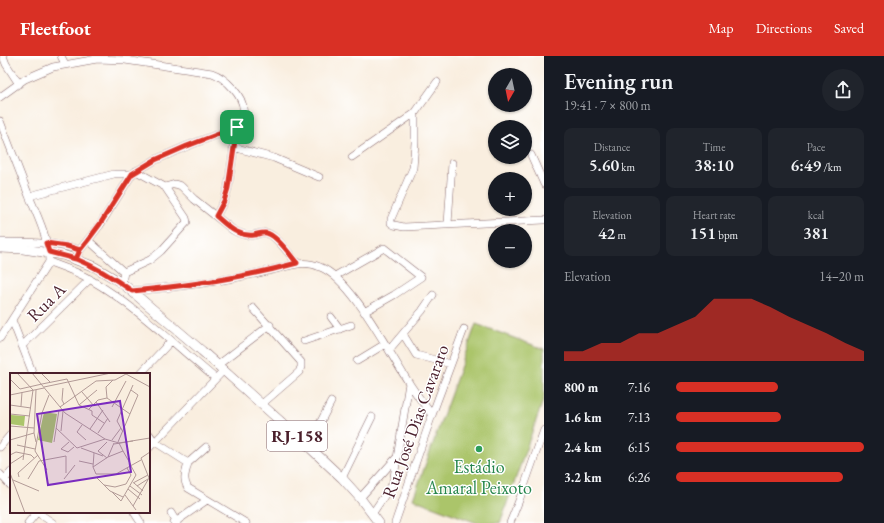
<!DOCTYPE html>
<html lang="en">
<head>
<meta charset="utf-8">
<style>
	body { margin:0; font-family:"EB Garamond",serif; background:#20242c; color:#f1f3f6; height:100vh; display:flex; flex-direction:column; font-size:15px; white-space:nowrap }
	* { box-sizing:border-box; margin:0 }
	p { font-size:13px; color:#9ea1a6 }
	.icon { flex:none; width:22px; height:22px; fill:none; stroke:currentColor; stroke-width:2; stroke-linecap:round; stroke-linejoin:round }
	.map { position:relative; flex:1; overflow:hidden }
	.side { display:flex; flex-direction:column; background:#171b24; width:340px }
	.side>* { flex:none }
	.needle { width:26px; rotate:189deg }
	.fabs { position:absolute; left:488px; top:12px; display:grid; gap:8px }
	.fabs a { display:grid; place-items:center; width:44px; height:44px; border-radius:50%; background:#171b24; box-shadow:0 1px 3px #0004; font-size:20px }
	.pin { position:absolute; display:grid; place-items:center; width:34px; height:34px; color:#fff; margin:-17px; border-radius:8px; box-shadow:0 2px 6px #0006 }
	.round { display:grid; place-items:center; flex:none; width:42px; height:42px; border-radius:21px; background:#20242c }
	.head { display:flex; align-items:center; justify-content:space-between; height:68px; padding:0 20px }
	h1 { font-size:22px; font-weight:600; line-height:30px }
	.figures { display:grid; grid-template-columns:repeat(3,1fr); gap:6px; height:68px; padding:4px 20px }
	.figures div { display:grid; align-content:center; border-radius:8px; background:#20242c; text-align:center }
	.figures b { font-size:17px; font-weight:600 }
	.figures small { font-size:11px; font-weight:400 }
	.figures p { font-size:11px }
	.chart { height:112px; padding:8px 20px }
	.chart p { display:flex; justify-content:space-between }
	.chart svg { width:100%; height:72px; margin-top:4px; fill:#d93025; opacity:.7 }
	ul { padding:0 20px; list-style:none; font-size:13px }
	li { display:grid; grid-template-columns:64px 48px 1fr; align-items:center; height:30px }
	li i { height:10px; border-radius:5px; background:#d93025 }
	header { display:flex; align-items:center; gap:24px; box-sizing:border-box; height:56px; padding:0 20px; background:#d93025; color:#fff }
	header strong { font-size:19px }
	nav { display:flex; gap:22px; margin-inline-start:auto; font-size:14px }
	main { display:flex; flex:1; min-height:0 }
	.map>svg:first-child { display:block }
	.green { fill:#abc56b; stroke:#7a724b }
	.lines { fill:none; stroke-linecap:round; stroke-linejoin:round }
	.minor-casing { stroke:#87676a; stroke-width:8 }
	.major-casing { stroke:#87676a; stroke-width:10 }
	.minor { stroke:#fff; stroke-width:7 }
	.major { stroke:#fff; stroke-width:9 }
	.route-casing { stroke:#fff; stroke-width:8 }
	.route { stroke:#d93025; stroke-width:5 }
	.leisure-dot { fill:#2e9e5b; stroke:#fff; stroke-width:1.5 }
	.labels { text-anchor:middle; dominant-baseline:central; stroke-width:3; stroke-linejoin:round; paint-order:stroke }
	.shield { fill:#fff; stroke:#80626b; stroke-width:1 }
	.shield-label { font-size:17px; font-weight:bold; fill:#4a1f2b }
	.street-label { font-size:18px; fill:#4a1f2b; stroke:#fff }
	.leisure-label { font-size:18px; fill:#27864d; stroke:#fff }
	.inset-road { fill:none; stroke:#b39b97; stroke-width:1 }
	.view { fill:#7b2cbf; fill-opacity:0.15; stroke:#7b2cbf; stroke-width:2 }
	.inset-edge { fill:none; stroke:#4a1f2b; stroke-width:2 }
</style>
</head>
<body>
<header>
<strong>Fleetfoot</strong>
<nav><a>Map</a><a>Directions</a><a>Saved</a></nav>
</header>
<main>
<div class="map">
<svg width="544" height="467" viewBox="0 0 544 467">
	<rect width="100%" height="100%" fill="#fff"/>
	<filter id="ink" filterUnits="userSpaceOnUse"><feTurbulence type="fractalNoise" baseFrequency=".025" numOctaves="2"/><feDisplacementMap in="SourceGraphic" scale="8" xChannelSelector="R" yChannelSelector="G"/><feConvolveMatrix kernelMatrix="1 2 1 2 8 2 1 2 1" color-interpolation-filters="sRGB"/></filter>
	<filter id="wash" filterUnits="userSpaceOnUse"><feTurbulence type="fractalNoise" baseFrequency=".012" numOctaves="4" result="noise"/><feDisplacementMap in="SourceGraphic" scale="16" xChannelSelector="R" yChannelSelector="G"/><feGaussianBlur stdDeviation="0.9" result="paint"/><feColorMatrix in="noise" values="0 0 0 0 0 0 0 0 0 0 0 0 0 0 0 0 0 1.4 0 .05"/><feComposite in="paint" operator="in"/></filter>
	<g filter="url(#wash)">
		<rect width="100%" height="100%" fill="#f9eedf"/>
		<!-- green -->
		<path class="green" d="M476,268L544,293V342L500,467H477L413,443Z"/>
	</g>
	<g filter="url(#ink)">
		<g class="lines">
			<defs>
				<path id="minor" d="M3,0L6,8L19,28
					M61,0L65,8
					M0,41L25,23L53,11L97,3L125,4L212,17C224,21 246,41 243,57C242,62 239,67 237,71L187,90L155,104L132,118L100,169L80,194L76,203
					M415,57V87L413,112L391,163V167L394,169L404,171L544,164
					M0,65L29,140
					M233,91L274,102L319,121
					M531,99L544,128
					M352,101L415,57L437,26
					M132,118H114L29,140C38,161 49,184 49,206C63,211 78,216 91,224C136,250 175,289 215,322
					M165,131L175,128L181,130L194,143L233,174C240,178 246,180 254,179C258,178 262,176 266,177C276,178 290,200 297,207
					M216,160L224,145L228,132L237,71
					M448,168L452,107
					M88,184L124,216L122,227
					M0,186C27,186 54,186 80,194
					M124,216L150,204L161,195L187,166L186,162L165,131L136,115
					M335,220L384,192L421,221L394,239L364,256
					M132,235C164,232 196,229 228,223C244,220 260,217 276,213C291,209 305,204 320,211C352,223 389,297 409,327C416,338 424,348 432,359
					M253,252L301,306V311L299,316L262,348
					M331,261L340,273
					M12,264L33,318
					M403,278L416,299L451,308
					M0,282L49,206
					M304,285L351,269
					M22,290L90,223
					M389,294L422,255L433,239
					M357,305L385,288
					M218,309L270,269
					M140,318L171,285
					M149,378L155,386L188,407
					M308,390L331,346
					M0,391L11,378
					M149,392L224,314
					M188,407C186,416 182,423 188,432L246,467
					M188,407L206,391
					M0,418L11,430
					M342,422L372,361
					M5,423L11,416
					M360,442L397,401
					M37,456L53,467
					M134,456L141,467
					M171,457L177,467
					M372,458L393,427L409,327
					M28,467L37,456
					M174,467L207,444
					M395,467L432,359L464,273
					M510,467L520,442L544,374"/>
				<path id="major" d="M0,192L23,193L63,199L95,211L122,227L202,295L308,390L342,422L360,442L379,467"/>
			</defs>
			<!-- minor casing -->
			<use href="#minor" class="minor-casing"/>
			<!-- major casing -->
			<use href="#major" class="major-casing"/>
			<!-- minor -->
			<use href="#minor" class="minor"/>
			<!-- major -->
			<use href="#major" class="major"/>
		</g>
	</g>
	<g class="lines" filter="url(#ink)">
		<defs>
			<path id="route" d="M237,71L187,90L155,104L132,118L100,168L88,184L80,194L76,203L49,196L46,187L67,190L80,194L76,203C96,211 114,222 132,235C188,230 243,222 297,207C290,199 279,182 269,178C264,175 259,178 254,179C237,181 227,169 216,160L224,145L228,132L237,71"/>
		</defs>
		<!-- route casing -->
		<use href="#route" class="route-casing"/>
		<!-- route -->
		<use href="#route" class="route"/>
	</g>
	<!-- markers -->
	<circle class="leisure-dot" cx="479" cy="393" r="4"/>
	<g class="labels">
		<!-- shield labels -->
		<rect class="shield" x="267" y="365" width="60" height="30" rx="3"/>
		<g class="shield-label">
			<text x="297" y="380">RJ-158</text>
		</g>
		<!-- street labels -->
		<g class="street-label">
			<text transform="translate(46 246) rotate(-45)">Rua A</text>
			<text transform="translate(415 365) rotate(-70)">Rua José Dias Cavararo</text>
		</g>
		<!-- leisure labels -->
		<g class="leisure-label">
			<text x="479" y="410">Estádio<tspan x="479" dy="21">Amaral Peixoto</tspan></text>
		</g>
	</g>
	<!-- overview -->
	<g transform="translate(10 317)">
		<rect width="140" height="140" fill="#f9eedf"/>
		<path d="M34,39L47,41L42,70L28,67ZM1,42L15,43L14,53L0,51Z" fill="#abc56b"/>
		<path class="inset-road" d="M7,0L23,17L13,87M22,0L55,40L95,66L109,70L140,65M31,0L40,9M0,6L10,16L32,11M57,6L69,32L82,38V42M103,7L96,14L97,25L120,41M32,11L57,6M34,14L101,0M53,15L52,27L54,31M72,19L84,33M0,22L34,15M86,29L100,49M0,32L21,35M69,32L87,17M11,33L12,19M50,34L86,8L105,7L116,1L140,14M102,34L116,8M79,36L88,27L97,25M0,41L20,43M82,42L94,50M72,52L67,59L76,67M0,53L24,55M46,55L67,75L95,66M80,56L93,37M51,58L53,38M113,59L107,48L123,12M88,60L98,45M0,67L24,60M102,67L111,55M26,69L24,60L26,17M44,69L49,37M59,69L51,76L58,79L64,74M97,69L88,78L97,85M108,69L128,22L121,17M104,70L98,84L83,94L86,101H106L131,87M104,71L123,68M7,72L25,76M71,75L93,83M113,78L121,92M0,82L6,79L21,82L24,85M98,84L113,78L109,70M69,88L83,91M0,91L14,82M83,94L84,80M37,97L25,78L32,40L39,22M0,100L15,140M9,104L8,100L28,82M87,105L100,118L113,124M139,105L131,85L140,79M18,106L29,88L56,83V100M54,106L65,92M3,107L29,118M123,110L138,102M124,110L133,118M94,112L105,114L116,111L121,102L117,95M120,113L132,122M127,113L138,106M118,116L130,126M102,119L111,128L126,102L121,93M115,122L126,137M123,133L139,105"/>
		<path class="view" d="M110,28L121,99L38,112L27,41Z"/>
		<rect width="140" height="140" class="inset-edge"/>
	</g>
</svg>
<div class="fabs">
<a><svg class="needle" viewBox="-14 -14 28 28"><path d="M0-13l5 13h-10z" fill="#e53935"/><path d="M0 13l5-13h-10z" fill="#9ea1a6"/></svg></a>
<a><svg class="icon" aria-label="layers" viewBox="0 0 24 24"><path d="M12 4l9 5-9 5-9-5zM3 14l9 5 9-5"/></svg></a>
<a>+</a>
<a>−</a>
</div>
<div class="pin" style="left:237px;top:71px;background:#1e9e55"><svg class="icon" aria-label="arrive" viewBox="0 0 24 24"><path d="M6 21V4h12l-3 4 3 4H6"/></svg></div>
</div>
<section class="side">
<div class="head"><div><h1>Evening run</h1><p>19:41 · 7 × 800 m</p></div><a class="round"><svg class="icon" aria-label="share" viewBox="0 0 24 24"><path d="M12 15V3M7 8l5-5 5 5M5 13v7h14v-7"/></svg></a></div>
<div class="figures">
<div><p>Distance</p><b>5.60<small> km</small></b></div>
<div><p>Time</p><b>38:10</b></div>
<div><p>Pace</p><b>6:49<small> /km</small></b></div>
</div>
<div class="figures">
<div><p>Elevation</p><b>42<small> m</small></b></div>
<div><p>Heart rate</p><b>151<small> bpm</small></b></div>
<div><p>kcal</p><b>381</b></div>
</div>
<div class="chart"><p><span>Elevation</span>14–20 m</p>
<svg viewBox="0 0 160 44" preserveAspectRatio="none"><path d="M0 44V38L10 38L20 33L30 33L40 27L50 27L60 22L70 17L80 6L90 6L100 6L110 11L120 17L130 22L140 27L150 33L160 38V44z"/></svg>
</div>
<ul>
<li><b>800 m</b>7:16<i style="width:54%"></i></li>
<li><b>1.6 km</b>7:13<i style="width:56%"></i></li>
<li><b>2.4 km</b>6:15<i style="width:100%"></i></li>
<li><b>3.2 km</b>6:26<i style="width:89%"></i></li>
</ul>
</section>
</main>
</body>
</html>
